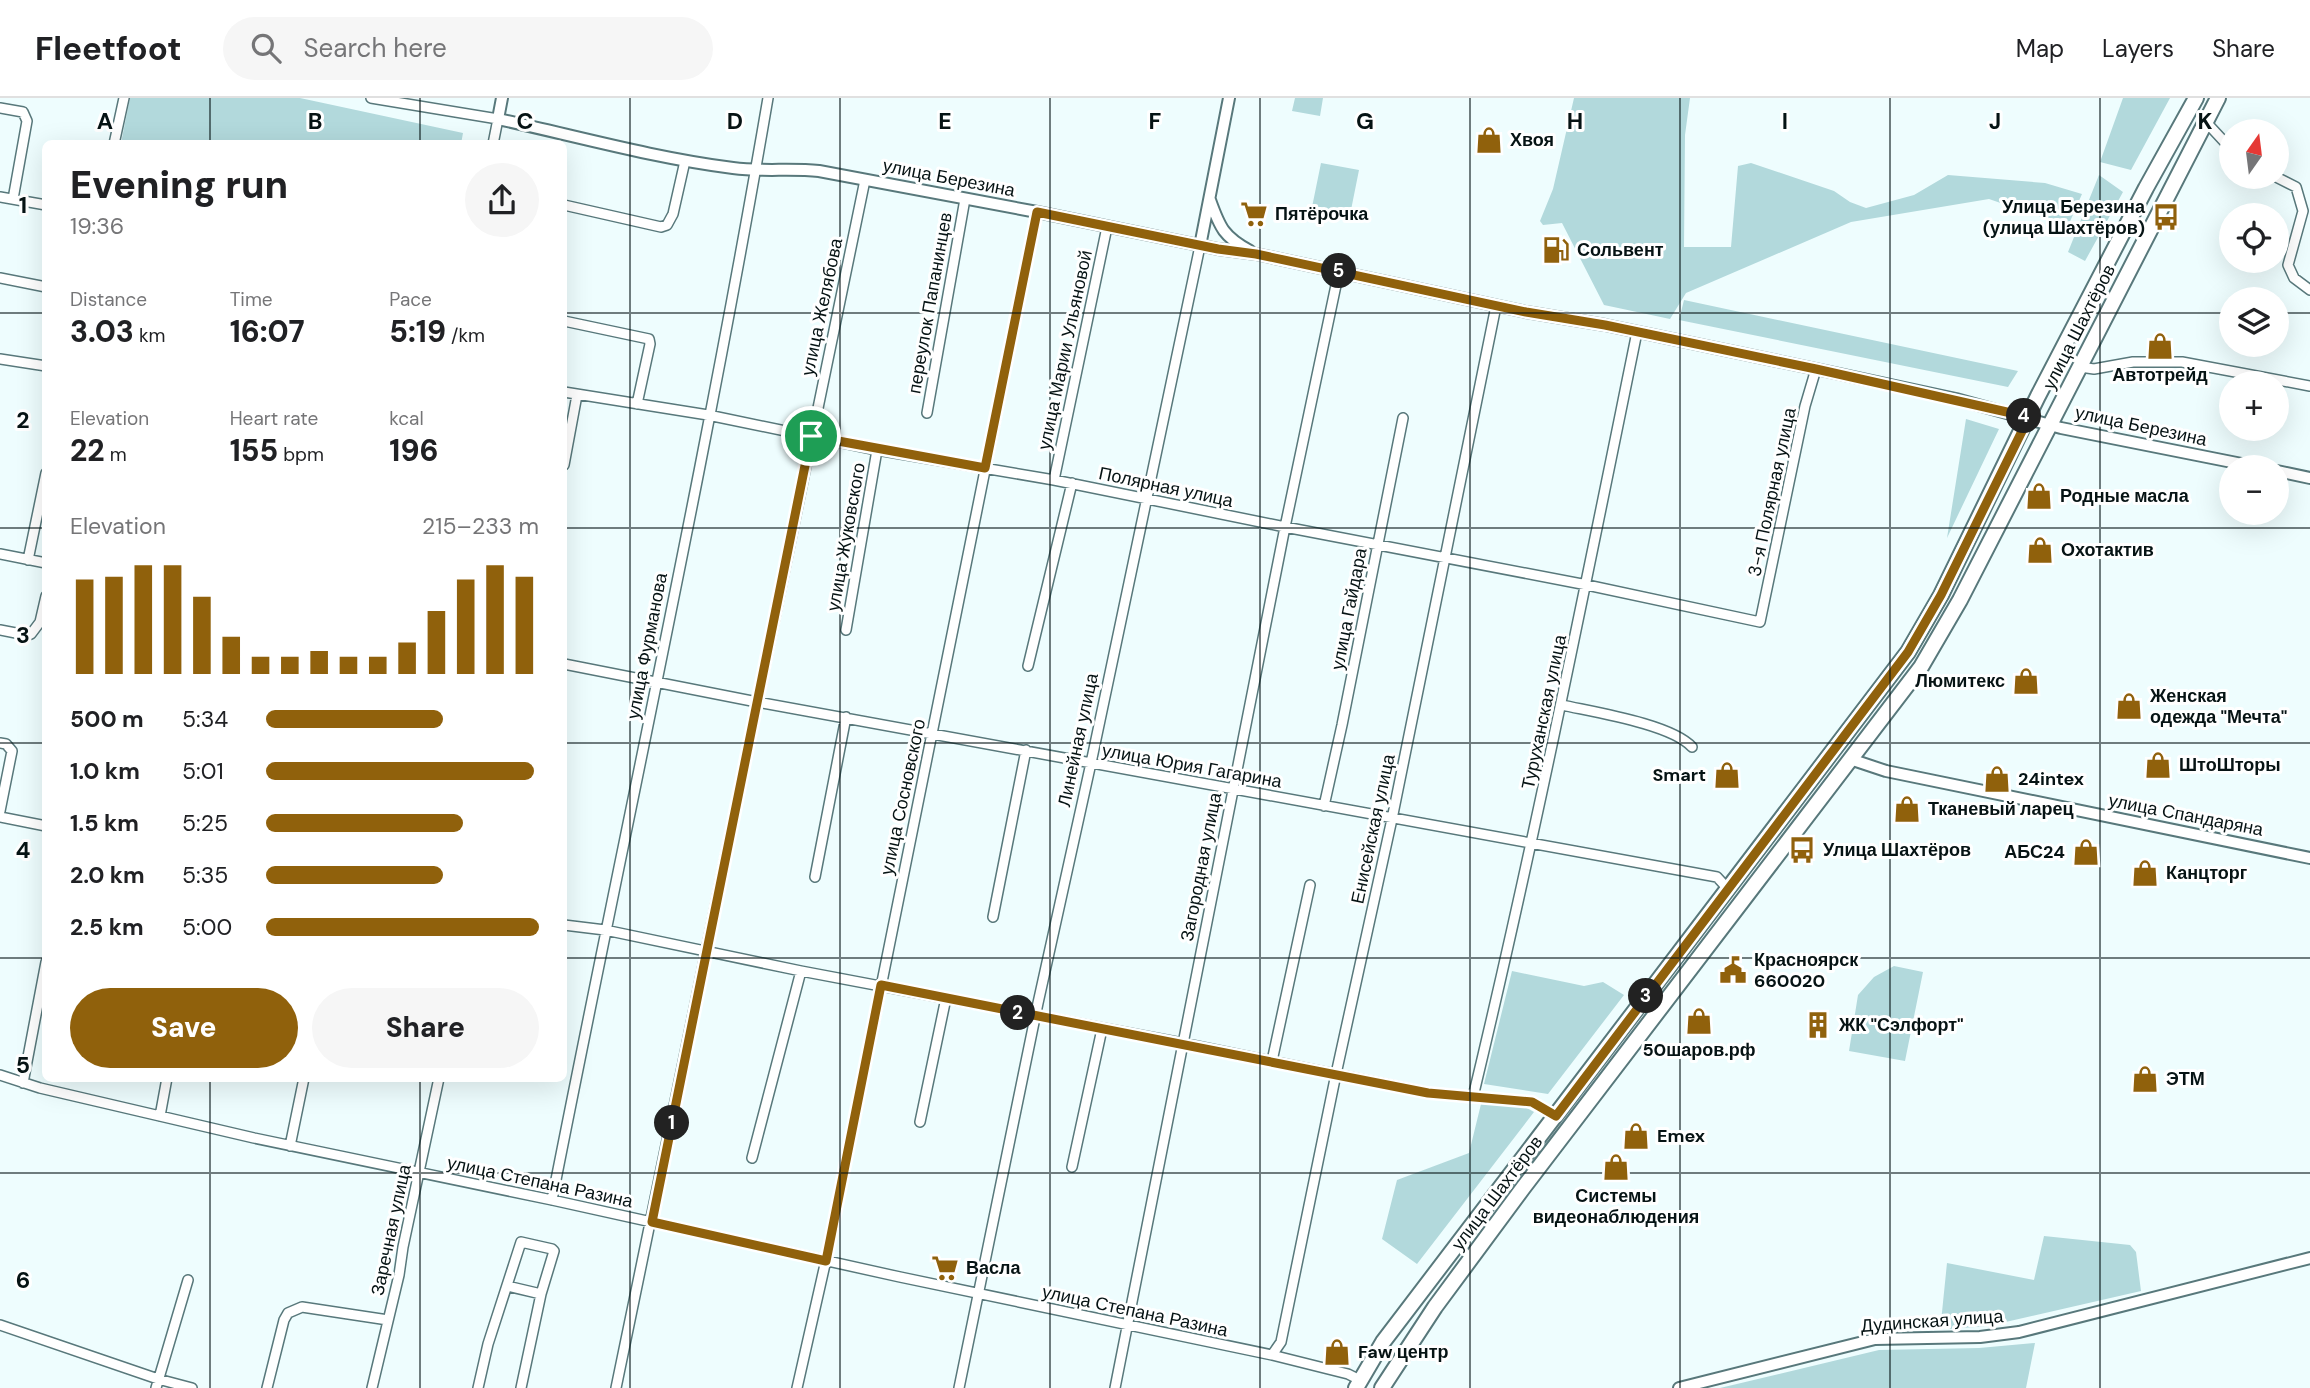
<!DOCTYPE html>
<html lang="en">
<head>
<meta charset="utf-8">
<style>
	body { margin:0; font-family:"DM Sans",sans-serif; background:#f6f6f6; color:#202124; height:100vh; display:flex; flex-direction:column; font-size:26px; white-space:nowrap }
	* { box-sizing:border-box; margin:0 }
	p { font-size:23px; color:#757577 }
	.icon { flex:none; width:38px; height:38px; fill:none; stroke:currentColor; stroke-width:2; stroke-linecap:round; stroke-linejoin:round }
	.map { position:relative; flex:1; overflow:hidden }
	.side { position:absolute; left:42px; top:42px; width:525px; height:942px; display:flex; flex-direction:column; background:#fff; border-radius:10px; box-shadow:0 7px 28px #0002 }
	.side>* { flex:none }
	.needle { width:46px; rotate:14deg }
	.fabs { position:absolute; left:2219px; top:21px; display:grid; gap:14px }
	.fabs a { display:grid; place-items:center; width:70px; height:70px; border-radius:50%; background:#fff; box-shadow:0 7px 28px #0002; font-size:35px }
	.pin { position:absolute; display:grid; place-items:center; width:60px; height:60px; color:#fff; margin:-30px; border:4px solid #fff; border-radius:50%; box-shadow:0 2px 7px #0007 }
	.km { position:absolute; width:35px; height:35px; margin:-18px; border-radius:50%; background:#222; color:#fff; font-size:19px; line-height:35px; text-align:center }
	.round { display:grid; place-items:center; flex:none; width:74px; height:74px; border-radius:37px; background:#f6f6f6 }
	.summary { display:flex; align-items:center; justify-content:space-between; height:119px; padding:0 28px }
	h1 { font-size:38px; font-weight:800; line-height:52px }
	.stats { display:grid; grid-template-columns:repeat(3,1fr); gap:10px; height:119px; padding:7px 28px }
	.stats div { display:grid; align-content:center }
	.stats b { font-size:30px; font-weight:800 }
	.stats small { font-size:19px; font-weight:400 }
	.stats p { font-size:19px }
	.chart { height:196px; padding:14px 28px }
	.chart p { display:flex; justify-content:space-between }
	.chart svg { width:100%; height:126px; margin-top:7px; stroke:#90610c; stroke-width:6 }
	.button { display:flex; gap:14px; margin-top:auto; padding:14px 28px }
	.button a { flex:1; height:80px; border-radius:42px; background:#90610c; color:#fff; font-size:28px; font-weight:800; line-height:80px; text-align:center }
	.button a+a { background:#f6f6f6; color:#202124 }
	ul { padding:0 28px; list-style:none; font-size:23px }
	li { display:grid; grid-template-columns:112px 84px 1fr; align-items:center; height:52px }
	li i { height:18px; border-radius:9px; background:#90610c }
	header { display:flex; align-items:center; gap:42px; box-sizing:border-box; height:98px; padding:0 35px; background:#fff; border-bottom:2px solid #e0e0e0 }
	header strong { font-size:33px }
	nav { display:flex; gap:38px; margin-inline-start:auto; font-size:24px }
	.search { width:490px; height:63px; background:#f6f6f6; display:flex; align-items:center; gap:18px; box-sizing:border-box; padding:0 24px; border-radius:38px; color:#757577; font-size:26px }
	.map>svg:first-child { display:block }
	.green { fill:#b2d9dc }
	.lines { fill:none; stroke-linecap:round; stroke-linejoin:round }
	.minor-casing { stroke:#58787b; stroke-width:12 }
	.tertiary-casing { stroke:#58787b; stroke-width:14 }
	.primary-casing { stroke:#58787b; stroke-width:18 }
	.minor { stroke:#fff; stroke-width:9 }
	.tertiary { stroke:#fff; stroke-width:10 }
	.primary { stroke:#fff; stroke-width:14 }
	.route-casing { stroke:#fff; stroke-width:14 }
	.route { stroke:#90610c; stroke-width:9 }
	.grid { fill:none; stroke:#061314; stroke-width:2; stroke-opacity:0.55 }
	.labels { text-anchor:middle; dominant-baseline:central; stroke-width:6; stroke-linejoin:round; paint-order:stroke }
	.poi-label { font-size:18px; font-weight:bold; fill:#061314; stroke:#fff; text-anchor:start }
	.street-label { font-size:18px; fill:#061314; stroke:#fff }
	.grid-label { font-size:23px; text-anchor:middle; font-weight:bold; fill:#061314; stroke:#fff; stroke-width:6; stroke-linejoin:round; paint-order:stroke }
</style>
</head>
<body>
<header>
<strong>Fleetfoot</strong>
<div class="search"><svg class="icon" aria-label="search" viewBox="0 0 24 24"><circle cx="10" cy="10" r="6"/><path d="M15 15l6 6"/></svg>Search here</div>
<nav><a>Map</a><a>Layers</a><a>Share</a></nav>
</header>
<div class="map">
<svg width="2310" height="1290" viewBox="0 0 2310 1290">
	<rect width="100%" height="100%" fill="#eefdfe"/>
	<!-- green -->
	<path class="green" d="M130,0H300L463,35L461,46L121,45Z
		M1295,0H1323L1320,18L1292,13Z
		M1574,0H1690L1685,37L1684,149H1731L1738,68L1751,65L1834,93L1850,104L1866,110L1914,97L1948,77L2045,85L2082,96L2068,128L1989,101L1851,124L1686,195L1670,221L1604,207L1562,125L1543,127L1540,123L1553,91Z
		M2123,0H2170L2131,72L2100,64Z
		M1321,65L1359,72L1349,122L1311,114Z
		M2099,77L2123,94L2085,163L2068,154Z
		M1684,202L2018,273L2008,289L1679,222Z
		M1966,321L1999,331L1947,440Z
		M1894,868L1923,874L1905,963L1849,953L1858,897L1874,879Z
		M1512,873L1584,888L1603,884L1624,897L1548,996L1484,986Z
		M1481,1006L1525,1009L1534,1014L1417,1166L1382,1141L1397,1082L1469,1055Z
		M2044,1138L2130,1147L2136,1154L2141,1193L1988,1228L1948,1231L1941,1224L1947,1165L2034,1182Z
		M2035,1245L2026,1290H1720L1879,1252L1979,1250Z"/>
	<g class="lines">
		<defs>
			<path id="minor" d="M371,0L498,21L493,46
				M0,10L23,14L27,23L13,101
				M2206,24L2231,51
				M114,46L124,0
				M2276,79L2296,89L2303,113L2288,167L2294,180L2310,192
				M0,99L46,107
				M564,107L661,129L667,127L673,116L685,63
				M0,180L46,189
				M564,223L649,241L650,246L637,306
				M0,261L46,268
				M2080,269L2094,271L2133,264H2182L2310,288
				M564,294L708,317L877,352L1054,382L1285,429L1587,487L1760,524L1805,308L1816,271
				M927,315L965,101
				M564,367L577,297
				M1054,382L1107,129
				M0,456L46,465
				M28,462L46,375
				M0,532L26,537L31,536L40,524L46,498
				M846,532L877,352
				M564,566L757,604L1717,779L1728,791
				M1028,568L1072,385
				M1562,607C1593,614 1671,626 1692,649
				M0,645L6,646L12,653L0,713
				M1324,708L1342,627L1403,320
				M0,719L46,728
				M815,779L846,619
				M993,819L1026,652
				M564,827L605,832L801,873L1182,945L1428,995L1532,1004L1556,1018
				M1272,963L1310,787
				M0,977L40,990L254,1040L552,1102L900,1179L1272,1257L1348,1276L1360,1282
				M23,985L46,864
				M1473,999C1534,745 1585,489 1637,234
				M160,1018L167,980
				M920,1024L946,900
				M290,1048L304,980
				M752,1060L801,873
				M1072,1069L1102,931
				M552,1102C624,735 705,369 768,0
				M507,1188L541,1196
				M0,1227L158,1281L192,1290
				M1272,1257L1281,1244L1336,976L1392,721L1496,208
				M156,1290L188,1182
				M267,1290L284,1222L288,1215L302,1209L388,1222
				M372,1290L399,1177L403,1149L439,980
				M478,1290L488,1246L521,1144L552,1151L554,1153L541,1196L521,1290
				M616,1290L865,82
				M797,1290L826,1162L1037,114
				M959,1290L1038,905L1091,665L1200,148
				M1115,1290L1285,429L1339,173"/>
			<path id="tertiary" d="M502,0L498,21C576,38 654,60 733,70C762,74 790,70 819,73L1037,114L1218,151L1256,156L1526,214L1605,227L1816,271L1956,301L2061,330L2257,369
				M1210,102C1220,130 1224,139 1250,153
				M1200,148L1229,0
				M2277,373L2310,380
				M1850,661L1886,673L2310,760
				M1679,1290L1875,1241L1980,1239L2019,1234L2310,1160"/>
			<path id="primary" d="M1356,1290L1383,1244L1908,554L1941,497L2038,298L2146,90L2196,0
				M1382,1290L1435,1209L1523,1090L1921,569L1960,502L2218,0"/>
		</defs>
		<!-- minor casing -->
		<use href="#minor" class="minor-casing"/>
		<!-- tertiary casing -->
		<use href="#tertiary" class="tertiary-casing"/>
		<!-- primary casing -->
		<use href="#primary" class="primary-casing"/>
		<!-- minor -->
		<use href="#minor" class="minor"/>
		<!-- tertiary -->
		<use href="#tertiary" class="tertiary"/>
		<!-- primary -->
		<use href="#primary" class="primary"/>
	</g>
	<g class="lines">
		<defs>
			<path id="route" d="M1037,114L1218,151L1256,156L1526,214L1605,227L1816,271L2029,319L1941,497L1908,554L1556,1018L1532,1004L1428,995L881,887L826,1163L652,1124L811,338L985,370Z"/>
		</defs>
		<!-- route casing -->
		<use href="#route" class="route-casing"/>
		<!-- route -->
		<use href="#route" class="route"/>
	</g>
	<!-- grid -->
	<path class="grid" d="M210,0V46M420,0V46M630,0V1290M840,0V1290M1050,0V1290M1260,0V1290M1470,0V1290M1680,0V1290M1890,0V1290M2100,0V1290M0,215H46M564,215H2231M2277,215H2310M0,430H46M564,430H2310M0,645H46M564,645H2310M0,860H46M564,860H2310M210,980V1290M420,980V1290M0,1075H2310"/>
	<!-- icons -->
	<defs>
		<symbol id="shop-bare" viewBox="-9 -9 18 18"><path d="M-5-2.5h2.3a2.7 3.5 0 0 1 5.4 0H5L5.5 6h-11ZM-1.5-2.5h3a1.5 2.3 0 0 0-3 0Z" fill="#90610c" stroke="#fff" stroke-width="2.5" paint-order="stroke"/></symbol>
		<symbol id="supermarket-bare" viewBox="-9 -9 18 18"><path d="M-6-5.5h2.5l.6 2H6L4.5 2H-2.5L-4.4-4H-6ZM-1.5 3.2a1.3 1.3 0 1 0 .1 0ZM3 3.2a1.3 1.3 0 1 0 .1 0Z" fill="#90610c" stroke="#fff" stroke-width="2.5" paint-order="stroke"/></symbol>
		<symbol id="bus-bare" viewBox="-9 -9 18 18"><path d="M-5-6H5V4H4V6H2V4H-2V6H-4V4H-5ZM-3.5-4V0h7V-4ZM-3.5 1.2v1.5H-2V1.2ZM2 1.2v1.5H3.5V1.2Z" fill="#90610c" stroke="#fff" stroke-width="2.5" paint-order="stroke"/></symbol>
		<symbol id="fuel-bare" viewBox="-9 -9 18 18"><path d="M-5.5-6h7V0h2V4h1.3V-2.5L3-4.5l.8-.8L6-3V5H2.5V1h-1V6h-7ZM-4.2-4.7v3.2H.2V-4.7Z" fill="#90610c" stroke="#fff" stroke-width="2.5" paint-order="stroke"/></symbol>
		<symbol id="civic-bare" viewBox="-9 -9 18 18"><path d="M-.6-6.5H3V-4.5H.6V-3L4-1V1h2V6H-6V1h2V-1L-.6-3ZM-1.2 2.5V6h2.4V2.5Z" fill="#90610c" stroke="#fff" stroke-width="2.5" paint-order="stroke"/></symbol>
		<symbol id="building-bare" viewBox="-9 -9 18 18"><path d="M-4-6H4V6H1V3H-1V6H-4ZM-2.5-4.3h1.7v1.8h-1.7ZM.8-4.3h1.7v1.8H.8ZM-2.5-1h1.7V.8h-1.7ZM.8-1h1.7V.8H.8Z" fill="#90610c" stroke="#fff" stroke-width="2.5" paint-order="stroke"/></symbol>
	</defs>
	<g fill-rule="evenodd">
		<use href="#shop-bare" x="1470" y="23" width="38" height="38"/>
		<use href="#supermarket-bare" x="1235" y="97" width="38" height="38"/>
		<use href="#bus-bare" x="2147" y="100" width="38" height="38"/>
		<use href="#fuel-bare" x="1537" y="133" width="38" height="38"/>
		<use href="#shop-bare" x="2141" y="229" width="38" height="38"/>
		<use href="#shop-bare" x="2020" y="379" width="38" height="38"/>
		<use href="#shop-bare" x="2021" y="433" width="38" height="38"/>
		<use href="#shop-bare" x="2007" y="564" width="38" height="38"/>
		<use href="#shop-bare" x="2110" y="589" width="38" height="38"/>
		<use href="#shop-bare" x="2139" y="648" width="38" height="38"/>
		<use href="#shop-bare" x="1708" y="658" width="38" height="38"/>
		<use href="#shop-bare" x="1978" y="662" width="38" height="38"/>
		<use href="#shop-bare" x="1888" y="692" width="38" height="38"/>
		<use href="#bus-bare" x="1783" y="733" width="38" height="38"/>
		<use href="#shop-bare" x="2067" y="735" width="38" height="38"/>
		<use href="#shop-bare" x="2126" y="756" width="38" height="38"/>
		<use href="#civic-bare" x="1714" y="853" width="38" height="38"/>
		<use href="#shop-bare" x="1680" y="904" width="38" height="38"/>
		<use href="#building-bare" x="1799" y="908" width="38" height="38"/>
		<use href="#shop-bare" x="2126" y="962" width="38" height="38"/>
		<use href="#shop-bare" x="1617" y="1019" width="38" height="38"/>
		<use href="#shop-bare" x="1597" y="1050" width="38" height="38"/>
		<use href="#supermarket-bare" x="926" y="1151" width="38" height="38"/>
		<use href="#shop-bare" x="1318" y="1235" width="38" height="38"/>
	</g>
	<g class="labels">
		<!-- poi labels -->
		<g class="poi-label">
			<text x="1510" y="42">Хвоя</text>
			<text x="2145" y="109" text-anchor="end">Улица Березина<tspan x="2145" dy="21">(улица Шахтёров)</tspan></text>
			<text x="1275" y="116">Пятёрочка</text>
			<text x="1577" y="152">Сольвент</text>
			<text x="2160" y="277" text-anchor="middle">Автотрейд</text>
			<text x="2060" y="398">Родные масла</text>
			<text x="2061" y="452">Охотактив</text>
			<text x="2005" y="583" text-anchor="end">Люмитекс</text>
			<text x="2150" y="598">Женская<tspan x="2150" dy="21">одежда "Мечта"</tspan></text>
			<text x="2179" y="667">ШтоШторы</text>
			<text x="1706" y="677" text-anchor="end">Smart</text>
			<text x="2018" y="681">24intex</text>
			<text x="1928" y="711">Тканевый ларец</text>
			<text x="1823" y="752">Улица Шахтёров</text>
			<text x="2065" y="754" text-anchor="end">АБС24</text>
			<text x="2166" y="775">Канцторг</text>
			<text x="1754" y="862">Красноярск<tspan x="1754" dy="21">660020</tspan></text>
			<text x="1839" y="927">ЖК "Сэлфорт"</text>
			<text x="1699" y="952" text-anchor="middle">50шаров.рф</text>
			<text x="2166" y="981">ЭТМ</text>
			<text x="1657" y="1038">Emex</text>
			<text x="1616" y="1098" text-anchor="middle">Системы<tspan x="1616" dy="21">видеонаблюдения</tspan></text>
			<text x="966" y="1170">Васла</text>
			<text x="1358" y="1254">Faw центр</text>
		</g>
		<!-- street labels -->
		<g class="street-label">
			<text transform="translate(949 80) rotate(11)">улица Березина</text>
			<text transform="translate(930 205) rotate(-80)">переулок Папанинцев</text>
			<text transform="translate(822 209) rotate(-78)">улица Желябова</text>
			<text transform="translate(2079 229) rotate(-63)">улица Шахтёров</text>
			<text transform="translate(1065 252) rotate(-78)">улица Марии Ульяновой</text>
			<text transform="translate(2141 328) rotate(12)">улица Березина</text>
			<text transform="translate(1166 389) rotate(12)">Полярная улица</text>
			<text transform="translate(1772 394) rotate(-78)">3-я Полярная улица</text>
			<text transform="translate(846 439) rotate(-80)">улица Жуковского</text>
			<text transform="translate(1349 511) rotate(-79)">улица Гайдара</text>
			<text transform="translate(647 548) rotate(-79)">улица Фурманова</text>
			<text transform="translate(1544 614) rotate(-78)">Туруханская улица</text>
			<text transform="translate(1078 642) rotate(-78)">Линейная улица</text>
			<text transform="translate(1192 668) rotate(10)">улица Юрия Гагарина</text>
			<text transform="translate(903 699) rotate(-78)">улица Сосновского</text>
			<text transform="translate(2186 717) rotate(11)">улица Спандаряна</text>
			<text transform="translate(1373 731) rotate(-78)">Енисейская улица</text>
			<text transform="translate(1201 769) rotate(-79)">Загородная улица</text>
			<text transform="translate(540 1084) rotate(12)">улица Степана Разина</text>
			<text transform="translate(1497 1095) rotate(-53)">улица Шахтёров</text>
			<text transform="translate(391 1132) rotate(-78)">Заречная улица</text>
			<text transform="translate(1135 1213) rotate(12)">улица Степана Разина</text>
			<text transform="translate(1932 1223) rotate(-4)">Дудинская улица</text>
		</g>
	</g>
	<g class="grid-label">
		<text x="105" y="31">A</text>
		<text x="315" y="31">B</text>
		<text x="525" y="31">C</text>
		<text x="735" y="31">D</text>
		<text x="945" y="31">E</text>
		<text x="1155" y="31">F</text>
		<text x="1365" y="31">G</text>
		<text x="1575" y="31">H</text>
		<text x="1785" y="31">I</text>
		<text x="1995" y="31">J</text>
		<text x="2205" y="31">K</text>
		<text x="23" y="115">1</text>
		<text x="23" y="330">2</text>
		<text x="23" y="545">3</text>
		<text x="23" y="760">4</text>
		<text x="23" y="975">5</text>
		<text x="23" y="1190">6</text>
	</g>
</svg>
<div class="fabs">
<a><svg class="needle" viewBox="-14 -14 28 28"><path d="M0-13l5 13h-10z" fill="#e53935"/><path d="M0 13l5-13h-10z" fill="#757577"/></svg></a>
<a><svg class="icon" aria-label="locate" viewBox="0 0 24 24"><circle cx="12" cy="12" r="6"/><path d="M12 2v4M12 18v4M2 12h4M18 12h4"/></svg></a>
<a><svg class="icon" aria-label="layers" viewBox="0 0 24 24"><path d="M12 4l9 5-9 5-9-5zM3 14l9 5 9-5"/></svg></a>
<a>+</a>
<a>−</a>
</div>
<div class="pin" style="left:811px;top:338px;background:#1e9e55"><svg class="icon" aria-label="arrive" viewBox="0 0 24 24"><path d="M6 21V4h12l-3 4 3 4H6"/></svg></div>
<b class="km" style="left:672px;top:1025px">1</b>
<b class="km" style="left:1018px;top:915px">2</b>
<b class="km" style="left:1646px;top:898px">3</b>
<b class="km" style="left:2024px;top:318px">4</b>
<b class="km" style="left:1339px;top:173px">5</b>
<section class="side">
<div class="summary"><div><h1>Evening run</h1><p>19:36</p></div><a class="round"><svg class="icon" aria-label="share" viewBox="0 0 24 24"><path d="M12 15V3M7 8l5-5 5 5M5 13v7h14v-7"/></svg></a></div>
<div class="stats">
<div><p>Distance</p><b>3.03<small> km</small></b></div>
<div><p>Time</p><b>16:07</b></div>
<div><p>Pace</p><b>5:19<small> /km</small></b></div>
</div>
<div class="stats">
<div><p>Elevation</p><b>22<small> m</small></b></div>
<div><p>Heart rate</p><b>155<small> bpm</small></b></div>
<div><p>kcal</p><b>196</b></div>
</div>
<div class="chart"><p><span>Elevation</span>215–233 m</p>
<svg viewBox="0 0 160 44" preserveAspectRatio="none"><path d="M5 44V11M15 44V10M25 44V6M35 44V6M45 44V17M55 44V31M65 44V38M75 44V38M85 44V36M95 44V38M105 44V38M115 44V33M125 44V22M135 44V11M145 44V6M155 44V10"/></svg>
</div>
<ul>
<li><b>500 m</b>5:34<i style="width:65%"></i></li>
<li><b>1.0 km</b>5:01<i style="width:98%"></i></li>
<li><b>1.5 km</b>5:25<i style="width:72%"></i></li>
<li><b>2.0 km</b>5:35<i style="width:65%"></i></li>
<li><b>2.5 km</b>5:00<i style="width:100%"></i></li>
</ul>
<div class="button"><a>Save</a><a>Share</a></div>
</section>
</div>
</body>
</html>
